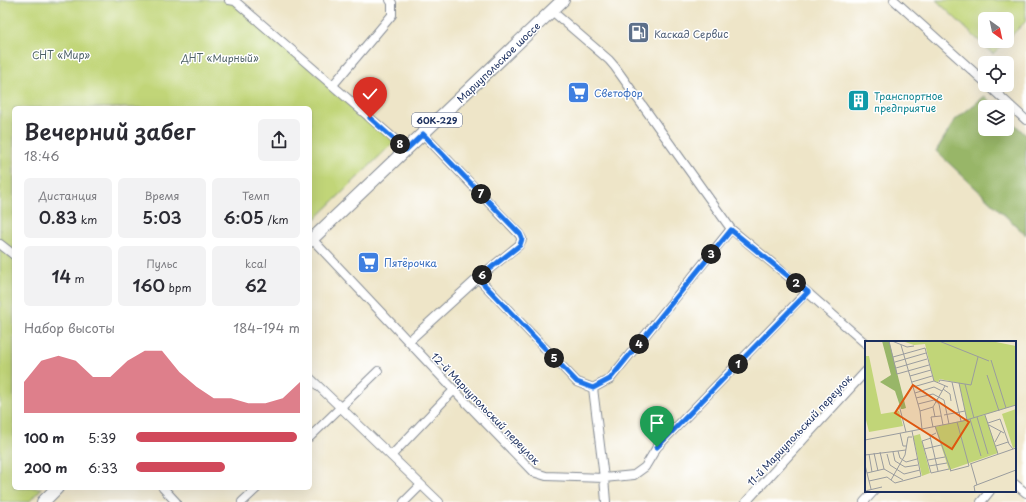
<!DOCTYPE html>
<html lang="ru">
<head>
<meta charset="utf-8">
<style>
	body { margin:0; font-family:"Playpen Sans",sans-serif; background:#f2f2f3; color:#2b2b33; height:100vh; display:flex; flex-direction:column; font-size:15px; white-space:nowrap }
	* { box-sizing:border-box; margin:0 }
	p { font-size:13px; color:#7c7c81 }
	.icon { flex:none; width:22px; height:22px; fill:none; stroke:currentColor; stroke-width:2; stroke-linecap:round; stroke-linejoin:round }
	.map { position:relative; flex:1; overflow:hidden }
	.sheet { position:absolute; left:12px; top:106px; width:300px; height:384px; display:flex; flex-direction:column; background:#fff; border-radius:6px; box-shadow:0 4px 16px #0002 }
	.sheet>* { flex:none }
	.needle { width:26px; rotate:147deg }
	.tools { position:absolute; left:978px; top:12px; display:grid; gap:8px }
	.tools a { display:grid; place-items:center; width:36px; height:36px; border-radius:6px; background:#fff; box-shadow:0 4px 16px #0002; font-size:20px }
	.pin { position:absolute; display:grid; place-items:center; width:34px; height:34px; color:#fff; margin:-41px -17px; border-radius:50% 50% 50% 0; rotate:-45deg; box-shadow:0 0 4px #0007 }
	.pin .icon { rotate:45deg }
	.km { position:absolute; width:20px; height:20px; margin:-10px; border-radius:50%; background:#222; color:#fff; font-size:11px; line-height:20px; text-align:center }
	.round { display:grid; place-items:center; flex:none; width:42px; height:42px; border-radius:6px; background:#f2f2f3 }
	.overview { display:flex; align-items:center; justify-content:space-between; height:68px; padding:0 12px }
	h1 { font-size:22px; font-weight:600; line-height:30px }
	.stats { display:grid; grid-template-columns:repeat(3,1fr); gap:6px; height:68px; padding:4px 12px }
	.stats div { display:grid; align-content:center; border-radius:6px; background:#f2f2f3; text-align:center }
	.stats b { font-size:17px; font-weight:600 }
	.stats small { font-size:11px; font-weight:400 }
	.stats p { font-size:11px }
	.chart { height:112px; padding:8px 12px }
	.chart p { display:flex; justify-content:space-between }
	.chart svg { width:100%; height:72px; margin-top:4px; fill:#d1495b; opacity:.7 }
	ul { padding:0 12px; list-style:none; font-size:13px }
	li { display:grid; grid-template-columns:64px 48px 1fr; align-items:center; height:30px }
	li i { height:10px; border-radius:5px; background:#d1495b }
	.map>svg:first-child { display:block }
	.green { fill:#c1d578; stroke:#6e826b }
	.forest { fill:#98b668; stroke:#5a7263 }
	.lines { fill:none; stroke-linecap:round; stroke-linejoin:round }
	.minor-casing { stroke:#848a93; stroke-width:10 }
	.primary-casing { stroke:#848a93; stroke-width:14 }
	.minor { stroke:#fff; stroke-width:8 }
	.primary { stroke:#fff; stroke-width:12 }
	.route-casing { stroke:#fff; stroke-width:8 }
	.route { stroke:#1a73e8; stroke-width:5 }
	.labels { text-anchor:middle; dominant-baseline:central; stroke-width:3; stroke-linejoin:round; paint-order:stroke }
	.shield { fill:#fff; stroke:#5f6d8e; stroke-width:1 }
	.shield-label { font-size:9px; font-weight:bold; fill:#1b2f5e }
	.service-label { font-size:10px; fill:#4e5e75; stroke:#fff; text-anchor:start }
	.park-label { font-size:10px; fill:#4d6166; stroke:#fff }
	.street-label { font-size:10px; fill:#1b2f5e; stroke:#fff }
	.shop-label { font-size:10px; fill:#366cbe; stroke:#fff; text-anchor:start }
	.culture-label { font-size:10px; fill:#0d838f; stroke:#fff; text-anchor:start }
	.inset-road { fill:none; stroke:#9a9c9e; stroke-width:1 }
	.view { fill:#de5710; fill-opacity:0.15; stroke:#de5710; stroke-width:2 }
	.inset-edge { fill:none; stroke:#1b2f5e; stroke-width:2 }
</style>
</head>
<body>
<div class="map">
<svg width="1026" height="502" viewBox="0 0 1026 502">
	<rect width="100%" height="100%" fill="#fff"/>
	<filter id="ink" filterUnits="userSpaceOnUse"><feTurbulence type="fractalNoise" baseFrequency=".025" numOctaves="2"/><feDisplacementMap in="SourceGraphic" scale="8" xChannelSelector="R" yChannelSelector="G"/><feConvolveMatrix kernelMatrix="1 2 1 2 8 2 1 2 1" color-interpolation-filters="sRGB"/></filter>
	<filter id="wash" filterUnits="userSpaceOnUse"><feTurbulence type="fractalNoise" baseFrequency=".012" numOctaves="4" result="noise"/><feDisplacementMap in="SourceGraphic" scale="16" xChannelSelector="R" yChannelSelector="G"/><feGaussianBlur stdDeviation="0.9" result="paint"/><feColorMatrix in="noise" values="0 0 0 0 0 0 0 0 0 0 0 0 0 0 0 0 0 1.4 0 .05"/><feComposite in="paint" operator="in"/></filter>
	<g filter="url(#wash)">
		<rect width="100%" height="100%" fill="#eee5c8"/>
		<!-- green -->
		<path class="green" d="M0,0H219L234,1L394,142L310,224V108H14V488H42L29,502H0Z
			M936,0H1026V21L1007,40V19H985V41H1006L993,54Z"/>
		<!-- forest -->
		<path class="forest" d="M985,96L996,107H985V129H1007V117L1026,135V235L936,151L955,120Z"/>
	</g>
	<g filter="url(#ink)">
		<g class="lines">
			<defs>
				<path id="minor" d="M229,0L235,1L406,149
					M894,0L985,82
					M552,11L609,60L615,67L731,229L807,292L866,344
					M333,85L392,15V3L390,0
					M988,85L1026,120
					M312,239L454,390L533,472L546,476L604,478L634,475L645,467L657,447L807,292
					M0,244L14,255
					M478,278L577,382L593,388L610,379L731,229
					M409,341L478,278L519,245L522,239L519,234L423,134
					M310,378L439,502
					M593,388L604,478L606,502
					M310,437L378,371
					M391,456L454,390
					M1015,484L1026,493
					M163,488L176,502
					M242,502L257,488
					M404,502L421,485
					M746,502L866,371
					M864,502L874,491
					M981,502L990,491"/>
				<path id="primary" d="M310,241L563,0
					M43,502L57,488"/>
			</defs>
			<!-- minor casing -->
			<use href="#minor" class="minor-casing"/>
			<!-- primary casing -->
			<use href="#primary" class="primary-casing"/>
			<!-- minor -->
			<use href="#minor" class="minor"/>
			<!-- primary -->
			<use href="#primary" class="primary"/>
		</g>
	</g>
	<g class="lines" filter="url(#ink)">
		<defs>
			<path id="route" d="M370,118L406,150L423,134L520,234L522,239L520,245L478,278L577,382L593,388L610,379L731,230L808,292L657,447"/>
		</defs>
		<!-- route casing -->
		<use href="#route" class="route-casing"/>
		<!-- route -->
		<use href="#route" class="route"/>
	</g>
	<!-- icons -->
	<defs>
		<symbol id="fuel-square" viewBox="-11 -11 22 22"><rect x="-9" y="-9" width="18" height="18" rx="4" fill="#5c6f8a" stroke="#fff"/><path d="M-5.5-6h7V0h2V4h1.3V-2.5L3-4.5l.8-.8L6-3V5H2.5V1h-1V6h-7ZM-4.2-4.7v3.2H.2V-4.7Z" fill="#fff"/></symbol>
		<symbol id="supermarket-square" viewBox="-11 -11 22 22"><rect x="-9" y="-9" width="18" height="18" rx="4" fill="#3f7fe0" stroke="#fff"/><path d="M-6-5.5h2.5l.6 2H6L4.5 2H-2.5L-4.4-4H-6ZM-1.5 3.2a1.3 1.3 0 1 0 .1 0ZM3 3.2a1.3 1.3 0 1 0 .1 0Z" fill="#fff"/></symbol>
		<symbol id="building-square" viewBox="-11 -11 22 22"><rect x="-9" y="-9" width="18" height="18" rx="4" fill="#0f9aa8" stroke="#fff"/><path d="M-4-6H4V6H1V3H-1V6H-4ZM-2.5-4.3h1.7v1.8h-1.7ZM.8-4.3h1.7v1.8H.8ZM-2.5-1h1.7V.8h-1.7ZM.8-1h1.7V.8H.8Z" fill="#fff"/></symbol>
	</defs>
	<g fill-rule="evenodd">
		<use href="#fuel-square" x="626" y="20" width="25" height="25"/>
		<use href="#supermarket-square" x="566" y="80" width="25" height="25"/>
		<use href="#building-square" x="846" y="88" width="25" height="25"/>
		<use href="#supermarket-square" x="356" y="250" width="25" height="25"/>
	</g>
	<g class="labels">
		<!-- shield labels -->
		<rect class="shield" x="412" y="113" width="50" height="14" rx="3"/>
		<g class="shield-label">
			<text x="437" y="120">60К-229</text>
		</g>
		<!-- service labels -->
		<g class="service-label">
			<text x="654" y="33">Каскад Сервис</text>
		</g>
		<!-- park labels -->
		<g class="park-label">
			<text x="61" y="54">СНТ «Мир»</text>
			<text x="220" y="57">ДНТ «Мирный»</text>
		</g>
		<!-- street labels -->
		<g class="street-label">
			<text transform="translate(498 62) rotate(-44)">Мариупольское шоссе</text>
			<text transform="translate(486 408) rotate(46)">12-й Мариупольский переулок</text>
			<text transform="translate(799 430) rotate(-47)">11-й Мариупольский переулок</text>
		</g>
		<!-- shop labels -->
		<g class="shop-label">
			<text x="594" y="92">Светофор</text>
			<text x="384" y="262">Пятёрочка</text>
		</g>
		<!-- culture labels -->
		<g class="culture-label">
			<text x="874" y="95">Транспортное<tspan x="874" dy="12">предприятие</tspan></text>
		</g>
	</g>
	<!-- overview -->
	<g transform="translate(865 341)">
		<rect width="151" height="151" fill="#eee5c8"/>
		<path d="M126,0L151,5V64L102,79L94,42L75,38L73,41L69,40L60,3L49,4L40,1ZM0,10L1,15H4L16,73L34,70L38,85L4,91L0,75ZM151,68V106L148,107L137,73ZM120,74L133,112L84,129L70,86ZM55,93L65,132L57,135L48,95Z" fill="#c1d578"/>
		<path d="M17,0H24L41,67L38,68H36L30,50L15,41L26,34Z" fill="#98b668"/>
		<path class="inset-road" d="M24,0L32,33L64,24M27,0L42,6L49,5M74,0L124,20M36,4L55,70L57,88M28,16L60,7L69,40M126,19L141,67M30,21L61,12M31,27L62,18M122,34L134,70M45,35L66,29M47,41L67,35M74,41L75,39L106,44L113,16M87,41L96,80M94,42L102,79M100,43L109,77M48,46L69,40L83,46M78,48L85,53L86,60M50,52L69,46L77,50M51,57L68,53L79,59L84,83M53,63L69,59L74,63L78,84M34,64L41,91M68,66L80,45M55,70L68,66L70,76M79,74L100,70M120,74L133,113M112,76L123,113M105,78L116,115M92,81L104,125M123,82L135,78L144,103L148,108M124,84L139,92M70,85L86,130M68,86L66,76L76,75M35,92L38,105H41M71,92L65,95L73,130M66,97L57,100L66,132L84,128M0,99L98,80L151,64M130,101L136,90M131,105L143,101M59,108L76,104M33,110L35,117L41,121L52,118M15,111L19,128L38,139M28,111L30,120L40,126L53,124M9,112L13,130M4,113L7,131M22,113L25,124L39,133L55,129M0,114L41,109M63,119L80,116M105,123L151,107M106,123L112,144M0,124L6,148M64,125L82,122M85,130L104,125M2,132L19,128M26,139L40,114L43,96H47M4,140L22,136L30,142L56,135L47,90M0,150L17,146M110,151L109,145L151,129"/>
		<path class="view" d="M48,44L104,81L87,108L30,72Z"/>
		<rect width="151" height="151" class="inset-edge"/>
	</g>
</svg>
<div class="tools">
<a><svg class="needle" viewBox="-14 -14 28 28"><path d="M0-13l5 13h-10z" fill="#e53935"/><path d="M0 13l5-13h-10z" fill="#7c7c81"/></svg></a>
<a><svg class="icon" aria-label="locate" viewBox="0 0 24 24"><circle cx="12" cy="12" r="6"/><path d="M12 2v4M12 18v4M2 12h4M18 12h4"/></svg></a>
<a><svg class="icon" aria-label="layers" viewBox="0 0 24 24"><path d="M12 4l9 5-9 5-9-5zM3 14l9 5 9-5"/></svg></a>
</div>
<div class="pin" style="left:657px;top:447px;background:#1e9e55"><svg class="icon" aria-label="arrive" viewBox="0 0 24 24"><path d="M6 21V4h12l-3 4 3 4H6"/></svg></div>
<div class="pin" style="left:370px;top:118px;background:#d93025"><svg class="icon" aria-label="check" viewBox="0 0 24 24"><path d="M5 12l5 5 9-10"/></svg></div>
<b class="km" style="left:738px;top:364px">1</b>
<b class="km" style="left:796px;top:283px">2</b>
<b class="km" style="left:711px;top:254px">3</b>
<b class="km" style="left:639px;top:344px">4</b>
<b class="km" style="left:554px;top:358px">5</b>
<b class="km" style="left:482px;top:275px">6</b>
<b class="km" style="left:481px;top:194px">7</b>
<b class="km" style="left:400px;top:144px">8</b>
<section class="sheet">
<div class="overview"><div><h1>Вечерний забег</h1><p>18:46</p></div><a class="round"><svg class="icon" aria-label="share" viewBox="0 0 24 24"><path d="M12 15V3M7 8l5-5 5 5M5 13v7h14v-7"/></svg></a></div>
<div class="stats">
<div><p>Дистанция</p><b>0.83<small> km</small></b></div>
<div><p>Время</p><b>5:03</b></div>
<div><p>Темп</p><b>6:05<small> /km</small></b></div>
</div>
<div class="stats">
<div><b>14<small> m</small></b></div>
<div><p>Пульс</p><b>160<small> bpm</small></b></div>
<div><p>kcal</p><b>62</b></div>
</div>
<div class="chart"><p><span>Набор высоты</span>184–194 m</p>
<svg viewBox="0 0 160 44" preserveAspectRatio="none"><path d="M0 44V25L10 12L20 9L30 12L40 22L50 22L60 12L70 6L80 6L90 19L100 28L110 35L120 35L130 38L140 38L150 35L160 25V44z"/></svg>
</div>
<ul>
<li><b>100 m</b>5:39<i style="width:98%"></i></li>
<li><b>200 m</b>6:33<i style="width:54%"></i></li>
</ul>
</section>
</div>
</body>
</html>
